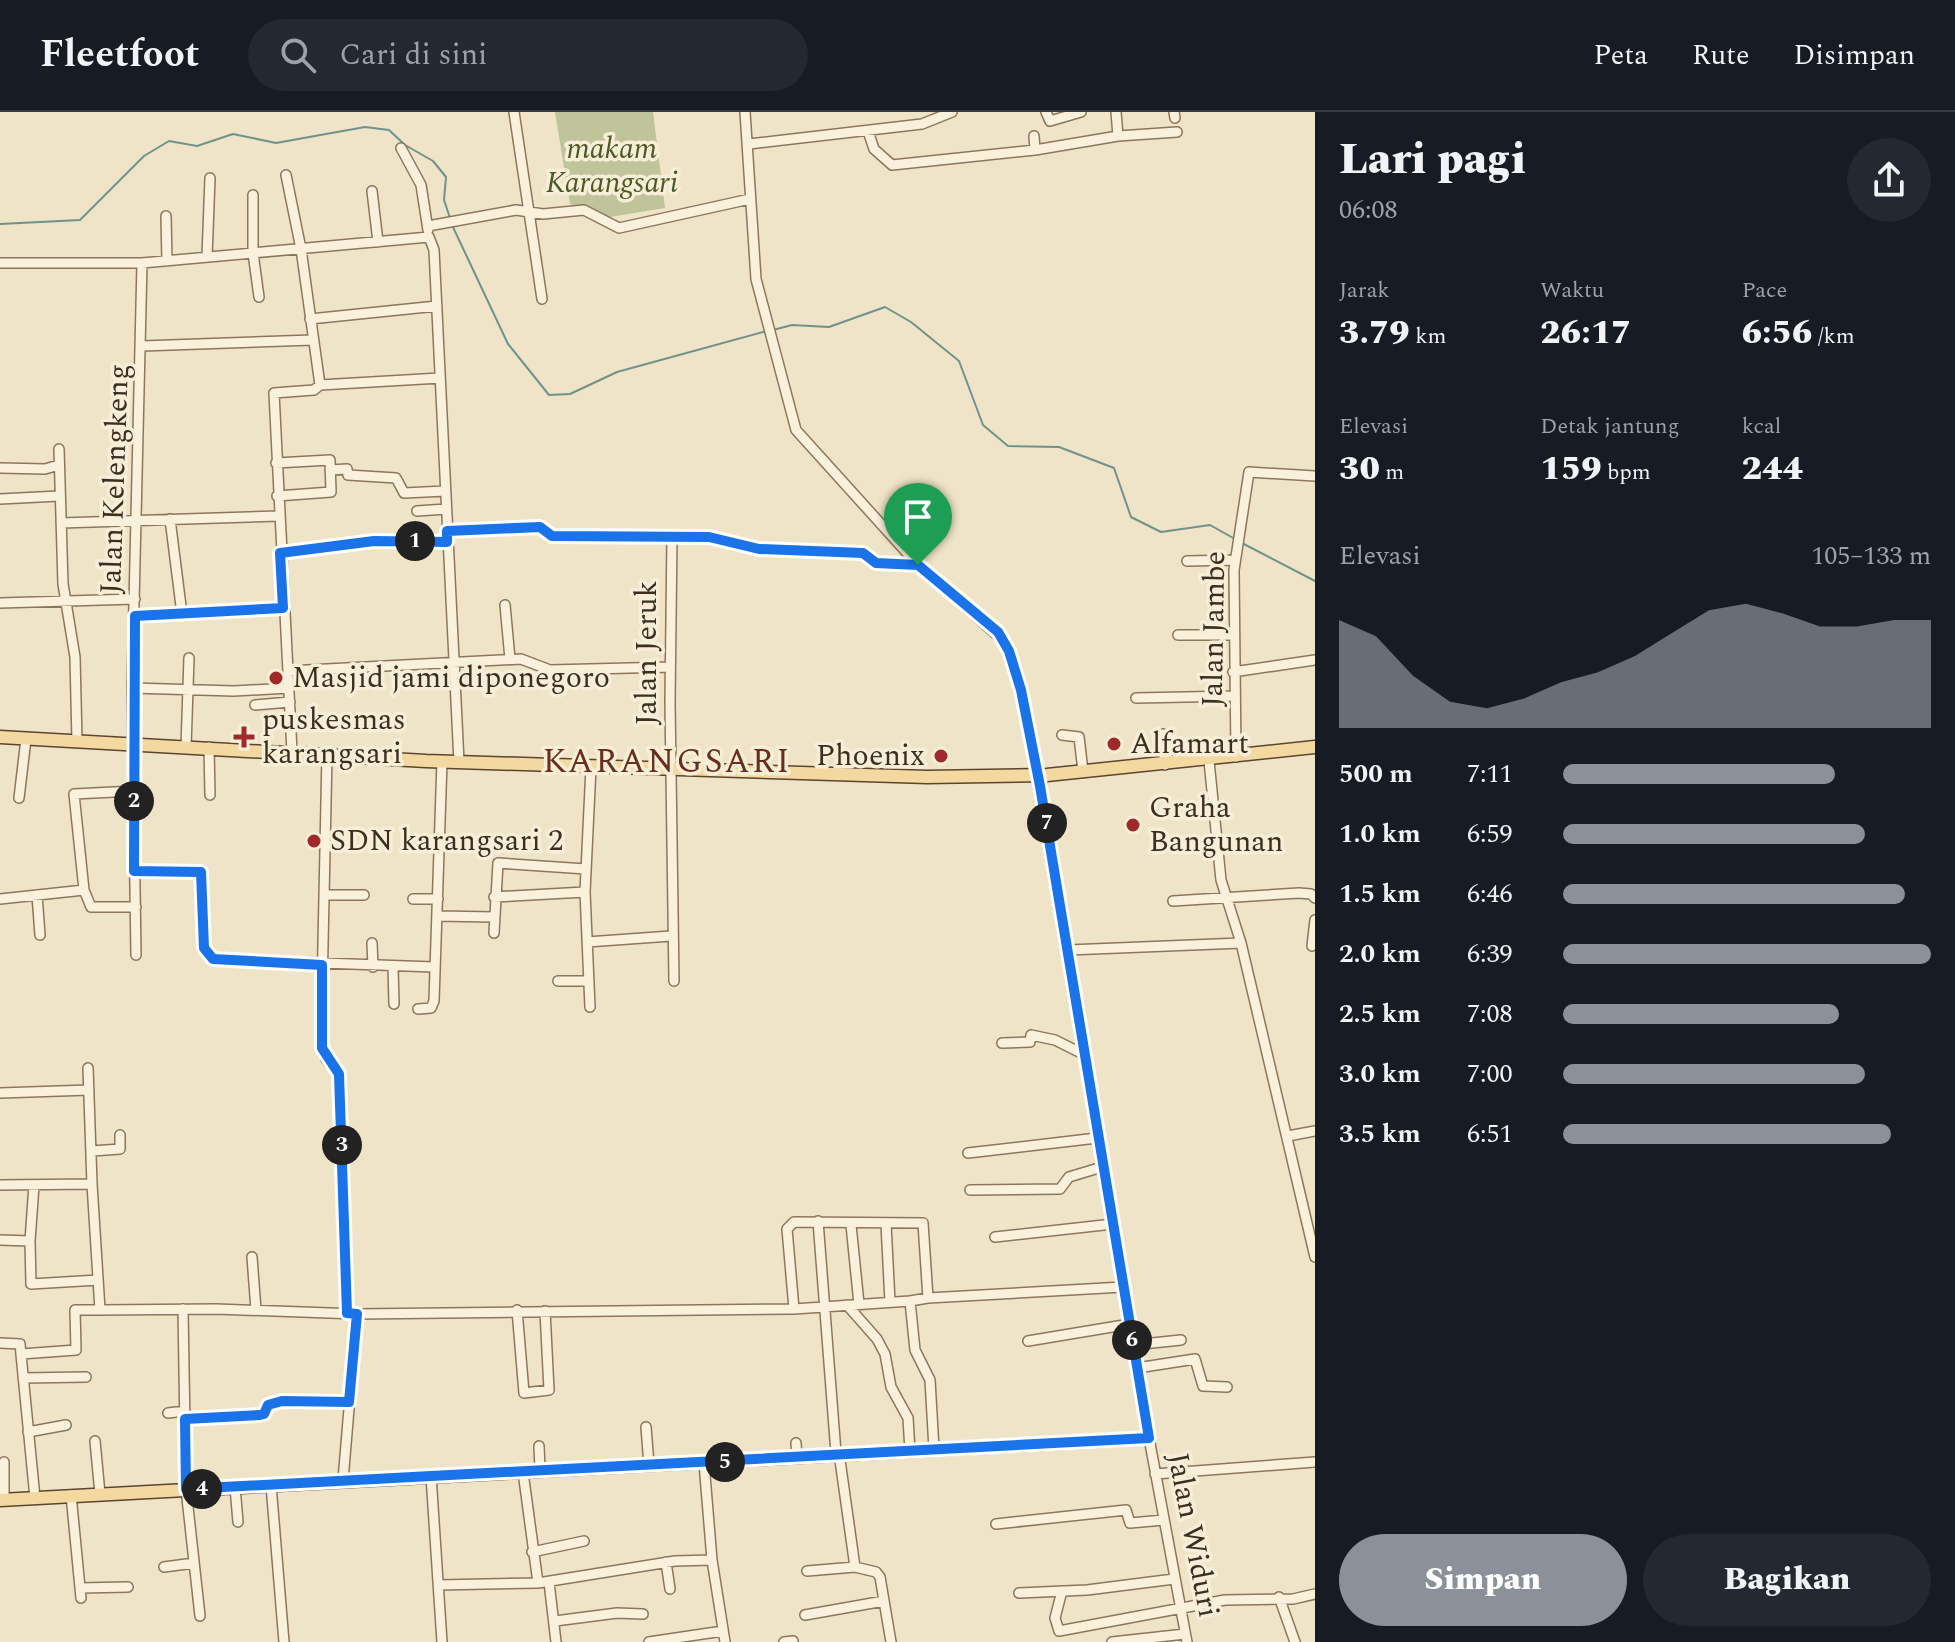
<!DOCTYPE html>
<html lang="id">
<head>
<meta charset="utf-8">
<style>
	body { margin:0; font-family:Spectral,serif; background:#242831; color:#f1f3f6; height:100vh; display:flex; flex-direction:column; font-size:30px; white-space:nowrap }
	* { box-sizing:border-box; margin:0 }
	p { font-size:26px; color:#9ea1a6 }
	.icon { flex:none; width:44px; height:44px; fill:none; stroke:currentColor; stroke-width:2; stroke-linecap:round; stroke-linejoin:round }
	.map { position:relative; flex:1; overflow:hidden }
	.panel { display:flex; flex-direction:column; background:#171b24; width:640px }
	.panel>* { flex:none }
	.pin { position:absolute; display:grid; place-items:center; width:68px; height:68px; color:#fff; margin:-82px -34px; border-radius:50% 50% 50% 0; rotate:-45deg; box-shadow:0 0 8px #0007 }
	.pin .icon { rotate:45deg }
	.km { position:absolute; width:40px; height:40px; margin:-20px; border-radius:50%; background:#222; color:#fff; font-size:22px; line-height:40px; text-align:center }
	.round { display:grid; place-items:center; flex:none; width:84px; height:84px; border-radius:42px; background:#242831 }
	.overview { display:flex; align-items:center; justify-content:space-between; height:136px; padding:0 24px }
	h1 { font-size:44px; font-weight:800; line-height:60px }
	.stats { display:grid; grid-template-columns:repeat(3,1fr); gap:12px; height:136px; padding:8px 24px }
	.stats div { display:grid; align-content:center }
	.stats b { font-size:34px; font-weight:800 }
	.stats small { font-size:22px; font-weight:400 }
	.stats p { font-size:22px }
	.chart { height:224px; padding:16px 24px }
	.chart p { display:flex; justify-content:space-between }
	.chart svg { width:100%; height:144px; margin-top:8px; fill:#8c9099; opacity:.7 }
	.action { display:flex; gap:16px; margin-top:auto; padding:16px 24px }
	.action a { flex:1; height:92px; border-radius:48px; background:#8c9099; color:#fff; font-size:32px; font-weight:800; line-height:92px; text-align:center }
	.action a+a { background:#242831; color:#f1f3f6 }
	ul { padding:0 24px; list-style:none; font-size:26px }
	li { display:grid; grid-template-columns:128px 96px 1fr; align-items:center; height:60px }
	li i { height:20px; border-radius:10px; background:#8c9099 }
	header { display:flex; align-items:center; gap:48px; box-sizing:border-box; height:112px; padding:0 40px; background:#171b24; border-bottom:2px solid #363941 }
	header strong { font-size:38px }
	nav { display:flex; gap:44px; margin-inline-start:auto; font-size:28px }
	.search { width:560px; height:72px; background:#242831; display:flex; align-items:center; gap:20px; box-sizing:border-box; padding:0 28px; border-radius:44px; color:#9ea1a6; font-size:30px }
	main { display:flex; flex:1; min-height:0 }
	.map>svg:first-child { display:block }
	.cemetery { fill:#bfc49a }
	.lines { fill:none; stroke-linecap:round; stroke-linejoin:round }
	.stream { stroke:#6f938a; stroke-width:2 }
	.minor-casing { stroke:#8d765c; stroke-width:12 }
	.major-casing { stroke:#5b4430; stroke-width:15 }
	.minor { stroke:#faf1dc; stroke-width:9 }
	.major { stroke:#f3d9a0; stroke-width:12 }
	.route-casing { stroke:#fff; stroke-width:16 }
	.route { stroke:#1a73e8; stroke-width:10 }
	.poi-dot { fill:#9e2a2b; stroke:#f7eed8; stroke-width:3 }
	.labels { text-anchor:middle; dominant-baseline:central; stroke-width:7; stroke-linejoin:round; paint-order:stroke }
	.park-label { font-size:30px; font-style:italic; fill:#4d5a26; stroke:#f7eed8 }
	.street-label { font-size:30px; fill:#3d2e20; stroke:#f7eed8 }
	.poi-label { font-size:30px; fill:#3d2e20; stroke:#f7eed8; text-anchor:start }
	.quarter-label { font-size:34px; letter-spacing:2px; fill:#6b2e1e; stroke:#f7eed8 }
</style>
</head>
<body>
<header>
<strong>Fleetfoot</strong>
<div class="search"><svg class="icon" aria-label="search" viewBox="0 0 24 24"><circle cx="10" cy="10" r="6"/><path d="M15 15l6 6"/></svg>Cari di sini</div>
<nav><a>Peta</a><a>Rute</a><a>Disimpan</a></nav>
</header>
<main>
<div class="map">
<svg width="1315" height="1530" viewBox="0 0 1315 1530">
	<rect width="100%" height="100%" fill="#f0e4c8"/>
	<!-- cemetery -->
	<path class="cemetery" d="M555,0H653L665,96L610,105L570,92Z"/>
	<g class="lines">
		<!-- stream -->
		<path class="stream" d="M0,112L80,108L144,44L169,29L197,34L233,22L276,31L365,15L389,18L405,33L433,49L446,65L444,88L450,106
			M452,113L508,232L549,283L570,282L617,260L767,219
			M773,218L792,213L829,215L885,195L911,210L959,249L983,313L1008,334L1059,335L1114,356L1131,405L1161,420L1210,413L1235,427
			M1240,430L1315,469"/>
		<defs>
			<path id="minor" d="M514,0L542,187
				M745,0L756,167L796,318L918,453L1006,531L1021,578L1038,663
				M1046,0L1050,9L1081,0
				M1116,0L1118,24
				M1174,0L1175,6
				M868,19L874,37L892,53L1035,38L1118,24L1177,20
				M1034,24L1035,38
				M749,32L922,12L952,0
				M401,36L421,73L428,118
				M286,63L301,137L320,273
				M372,79L378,130
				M253,83V141L259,185
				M166,104L167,149
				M428,114L516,98L543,102L584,98L619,116L750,87
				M207,145L210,66
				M0,151H142L429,125L434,138L459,650
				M310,207L437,194
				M142,234L313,228
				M59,337L63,472L75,545L77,630
				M276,351L330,348L331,380L277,384
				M0,356L45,357L59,353
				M330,358L347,357L348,363L396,366L404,381L445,379
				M0,387L59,384
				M417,399L446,397
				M170,407L182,502
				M61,411L278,404
				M447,419L540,415L552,424L709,425L759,437L863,441L876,451L918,453
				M672,424L670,590L674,869
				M280,441L374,429L447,430
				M1187,449L1235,448
				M0,491L135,487
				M505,493L510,547
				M135,504L283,496
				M1178,523H1233
				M288,559L521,547L550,558L670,555
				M1233,560L1315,548
				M132,576L234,579L289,576
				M1136,586L1235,584
				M255,593L290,590
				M1163,622L1165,653
				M1062,623L1079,625L1083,659
				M186,635L189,546
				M209,635L210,683
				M292,640L274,281L314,278L320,273L440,266
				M327,642L321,927L326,947L339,962L347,1201
				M1236,645L1234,458L1249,360L1315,364
				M1209,649L1221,768L1241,831L1315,1145
				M19,686L26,627
				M134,759L202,761L204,836L213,847L434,855
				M84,778L91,795H136
				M37,783L40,823
				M325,783H364
				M494,785L585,780
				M0,787L84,778L74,682L134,679
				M413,787H438
				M1173,789L1299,781L1311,782L1315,786
				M437,804L494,805
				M494,821L498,751L586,757
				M587,830L671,824
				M372,831L373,855
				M1312,834L1315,808
				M1068,838L1241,831
				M136,843L132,576L142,151
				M393,855L394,892
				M558,869H588
				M590,895L585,780L591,655
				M418,897L431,896L434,889L442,649
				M1002,931L1030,930L1031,923L1055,928L1085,943
				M88,956L92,1072
				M0,981L89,978
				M1288,1024L1315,1019
				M92,1039L120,1037V1023
				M968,1041L1097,1026
				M0,1073L92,1072L100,1198L216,1197L357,1202L343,1368
				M34,1073L30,1129L31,1172L98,1168
				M970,1078L1060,1077L1069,1065L1102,1055
				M818,1109L836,1341
				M886,1112L890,1190
				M851,1113L859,1192
				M995,1125L1113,1112
				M0,1128L30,1129
				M252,1145L256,1198
				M928,1186L1123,1175
				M847,1193L877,1227L885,1242L891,1275L908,1306L910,1339
				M183,1197L186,1377L200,1504
				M794,1197L787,1117L794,1110L923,1111L928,1186L910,1189
				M517,1198L524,1281L549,1278L545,1199
				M357,1202L794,1197L910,1189L915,1238L930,1268L934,1337
				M1028,1229L1130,1212
				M0,1231L20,1232L35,1386
				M1133,1233L1181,1228
				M21,1242L76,1238L75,1198H100
				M1137,1256L1195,1247L1203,1274L1227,1275
				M23,1266L86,1265
				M168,1301L185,1299
				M185,1307L260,1303L264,1302L268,1293L282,1289L349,1290
				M646,1315L649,1353
				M28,1320L66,1313
				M1149,1326L1187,1530
				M95,1329L100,1382
				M796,1331L797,1345
				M539,1334L540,1358
				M839,1341L855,1455L876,1460L880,1465L891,1530
				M4,1350V1388
				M704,1351L712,1448L725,1530
				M523,1360L538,1471L675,1449L712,1448
				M1155,1362L1315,1350
				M431,1364L442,1530
				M271,1373L284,1530
				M235,1375L238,1410
				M71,1383L81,1486
				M996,1412L1126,1398L1130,1411L1164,1408
				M532,1440L584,1429
				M666,1450L670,1477
				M164,1455L194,1451
				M807,1459L855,1455
				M549,1470L556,1530
				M438,1473L538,1471
				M80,1476L128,1475
				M1062,1479L1055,1506L1059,1519L1225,1488L1293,1487L1315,1482
				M1019,1481L1087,1478L1174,1467
				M1279,1485L1295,1530
				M805,1503L884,1489
				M555,1509L617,1501L643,1502
				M649,1530L723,1519
				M784,1530L793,1529
				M1112,1530L1185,1522"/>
			<path id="major" d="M0,625L426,649L927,665L1047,663L1315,635
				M0,1388L1149,1326L1038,663"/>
		</defs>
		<!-- minor casing -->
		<use href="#minor" class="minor-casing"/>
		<!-- major casing -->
		<use href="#major" class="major-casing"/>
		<!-- minor -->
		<use href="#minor" class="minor"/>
		<!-- major -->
		<use href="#major" class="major"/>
	</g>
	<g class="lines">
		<defs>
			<path id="route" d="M540,415L552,424L709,425L759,437L863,441L876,451L918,453L998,520L1009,539L1021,578L1040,674L1149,1326L186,1377L185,1307L260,1303L264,1302L268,1293L282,1289L349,1290L357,1202L347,1201L339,962L322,936V853L213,847L204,836L201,760L134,759L135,504L283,496L280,441L374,429L447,430V419Z"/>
		</defs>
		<!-- route casing -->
		<use href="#route" class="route-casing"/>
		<!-- route -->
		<use href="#route" class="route"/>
	</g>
	<!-- markers -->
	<g class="poi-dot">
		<circle cx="276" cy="566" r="8"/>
		<path d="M240 613h8v8h8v8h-8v8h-8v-8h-8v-8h8z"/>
		<circle cx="1114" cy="632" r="8"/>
		<circle cx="941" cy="644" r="8"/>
		<circle cx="1133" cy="713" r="8"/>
		<circle cx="314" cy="729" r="8"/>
	</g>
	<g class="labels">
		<!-- park labels -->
		<g class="park-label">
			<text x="612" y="37">makam<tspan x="612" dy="34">Karangsari</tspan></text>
		</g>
		<!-- street labels -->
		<g class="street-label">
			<text transform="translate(115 367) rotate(-88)">Jalan Kelengkeng</text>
			<text transform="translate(1214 517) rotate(-89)">Jalan Jambe</text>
			<text transform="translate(647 541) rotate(-90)">Jalan Jeruk</text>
			<text transform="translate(1193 1423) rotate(79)">Jalan Widuri</text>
		</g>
		<!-- poi labels -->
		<g class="poi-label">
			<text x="292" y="566">Masjid jami diponegoro</text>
			<text x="262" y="608">puskesmas<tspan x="262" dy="34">karangsari</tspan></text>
			<text x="1130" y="632">Alfamart</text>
			<text x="925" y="644" text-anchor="end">Phoenix</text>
			<text x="1149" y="696">Graha<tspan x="1149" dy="34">Bangunan</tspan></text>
			<text x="330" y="729">SDN karangsari 2</text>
		</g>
		<!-- quarter labels -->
		<g class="quarter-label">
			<text x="667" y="650">KARANGSARI</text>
		</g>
	</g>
</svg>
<div class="pin" style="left:918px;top:453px;background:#1e9e55"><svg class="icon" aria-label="arrive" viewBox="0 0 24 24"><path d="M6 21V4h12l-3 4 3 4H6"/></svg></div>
<b class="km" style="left:415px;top:429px">1</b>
<b class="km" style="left:134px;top:689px">2</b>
<b class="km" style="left:342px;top:1033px">3</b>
<b class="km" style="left:202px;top:1377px">4</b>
<b class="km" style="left:725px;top:1350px">5</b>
<b class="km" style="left:1132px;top:1228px">6</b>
<b class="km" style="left:1047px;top:711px">7</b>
</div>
<section class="panel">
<div class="overview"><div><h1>Lari pagi</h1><p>06:08</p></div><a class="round"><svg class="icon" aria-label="share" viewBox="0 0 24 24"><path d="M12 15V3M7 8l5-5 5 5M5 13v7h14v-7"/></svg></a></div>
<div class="stats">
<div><p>Jarak</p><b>3.79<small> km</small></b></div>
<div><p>Waktu</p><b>26:17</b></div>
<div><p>Pace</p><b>6:56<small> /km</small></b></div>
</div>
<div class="stats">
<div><p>Elevasi</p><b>30<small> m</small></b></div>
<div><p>Detak jantung</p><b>159<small> bpm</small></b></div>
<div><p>kcal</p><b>244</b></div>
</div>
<div class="chart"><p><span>Elevasi</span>105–133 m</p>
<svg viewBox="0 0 160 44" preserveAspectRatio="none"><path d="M0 44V11L10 16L20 28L30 36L40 38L50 35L60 30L70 27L80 22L90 15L100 8L110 6L120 9L130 13L140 13L150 11L160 11V44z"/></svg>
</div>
<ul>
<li><b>500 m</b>7:11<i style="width:74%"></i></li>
<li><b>1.0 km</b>6:59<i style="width:82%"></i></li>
<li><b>1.5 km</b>6:46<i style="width:93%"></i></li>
<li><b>2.0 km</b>6:39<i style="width:100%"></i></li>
<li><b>2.5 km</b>7:08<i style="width:75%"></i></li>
<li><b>3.0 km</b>7:00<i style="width:82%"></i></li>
<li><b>3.5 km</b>6:51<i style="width:89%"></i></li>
</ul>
<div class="action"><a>Simpan</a><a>Bagikan</a></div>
</section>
</main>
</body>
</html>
